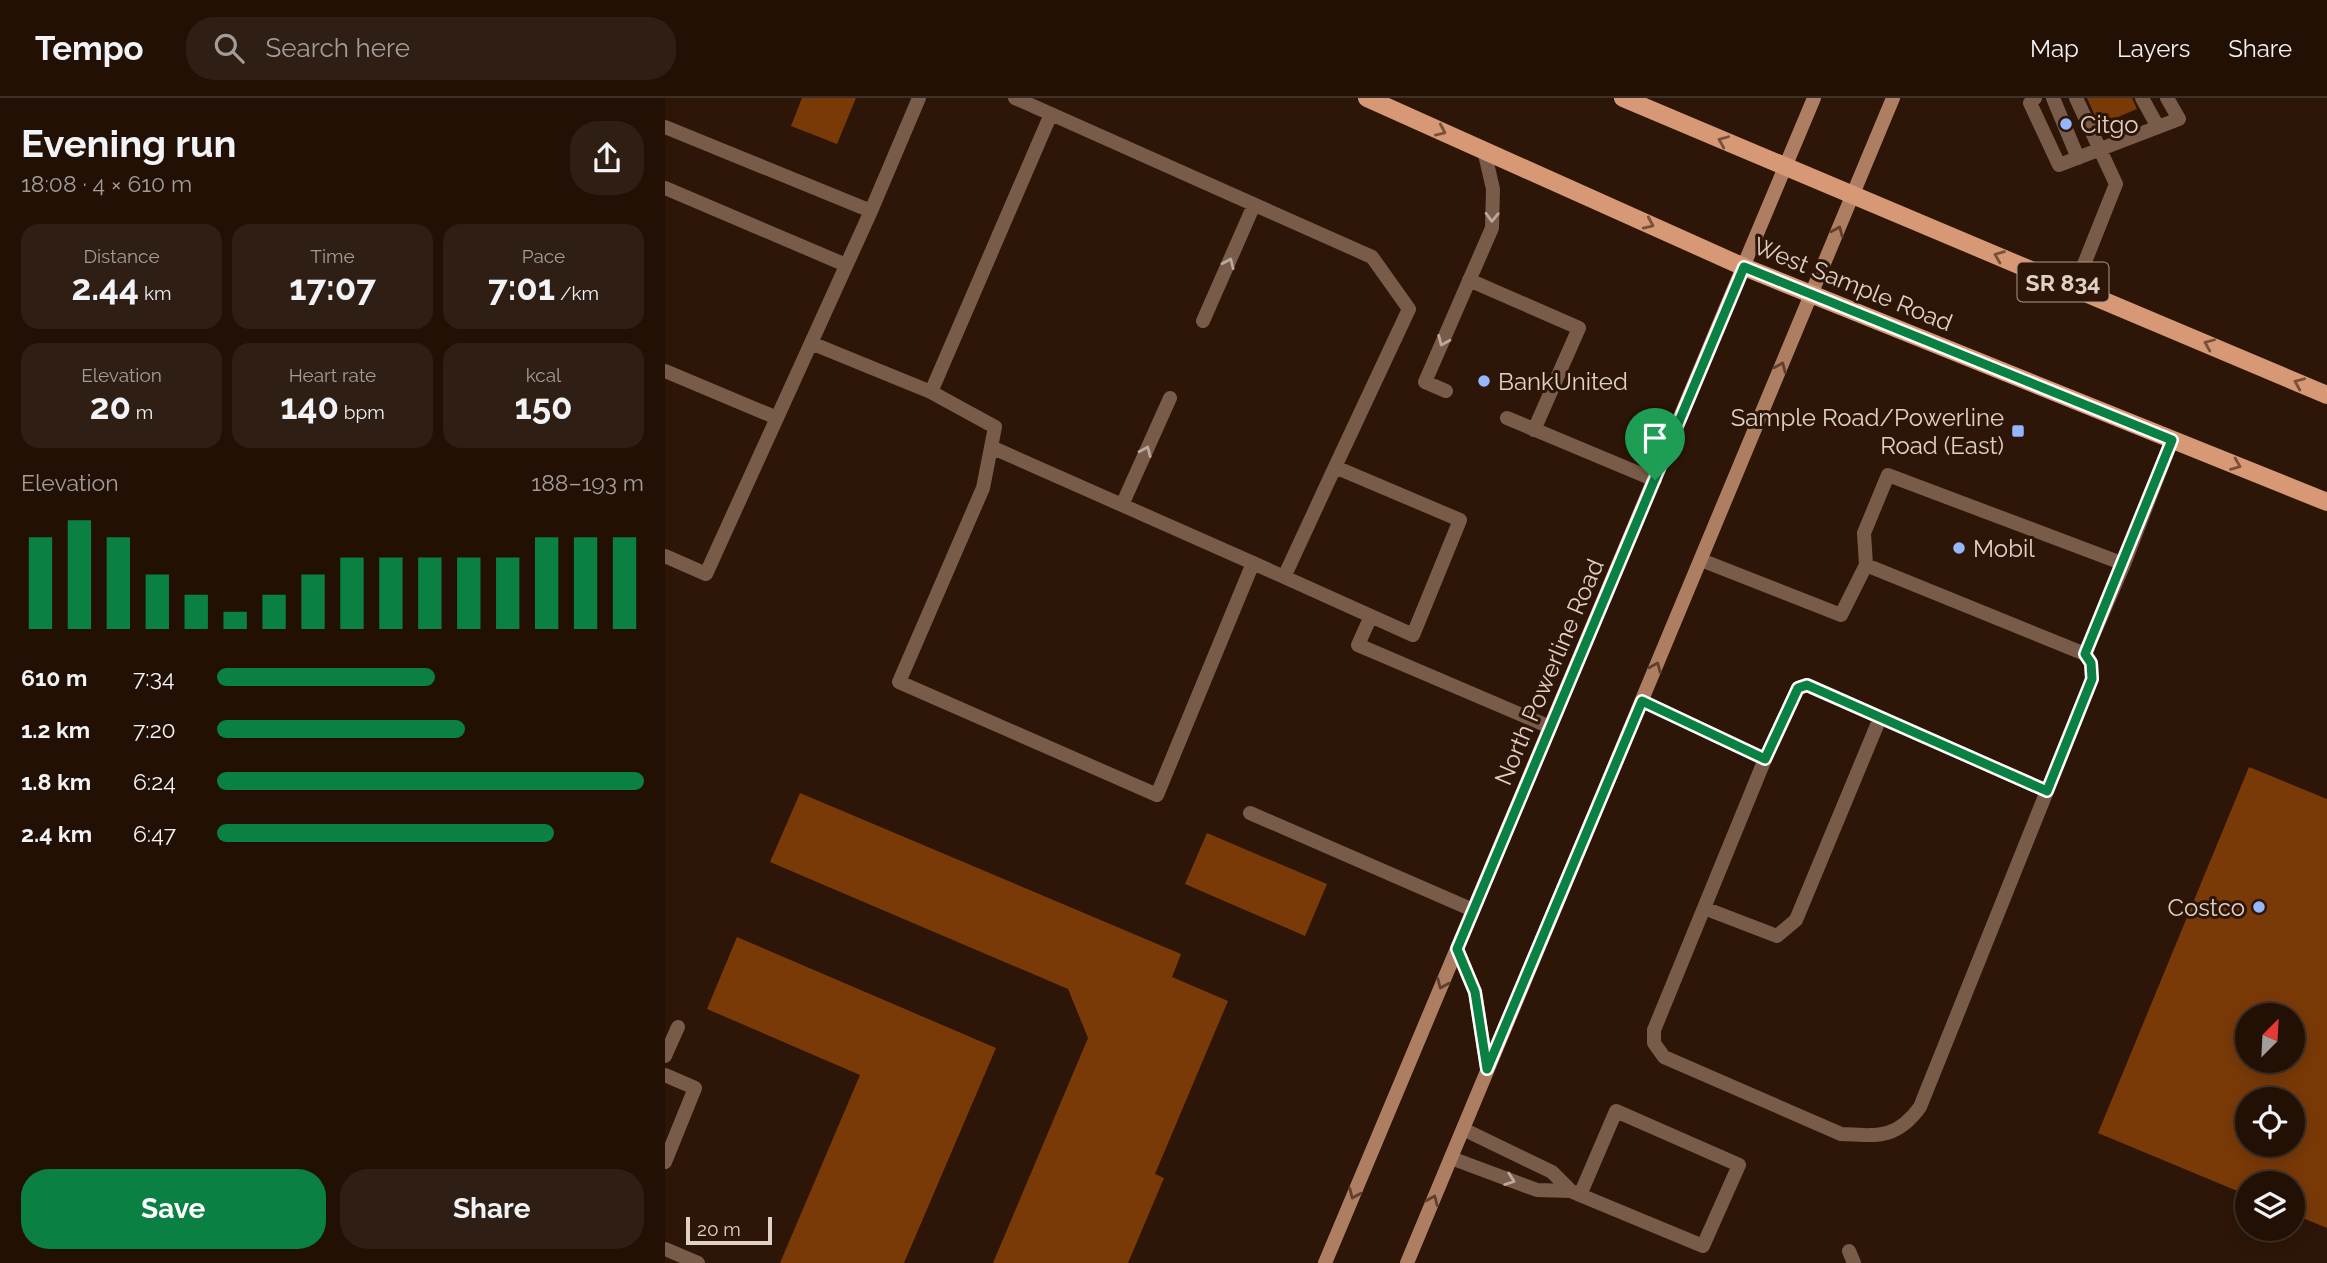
<!DOCTYPE html>
<html lang="en">
<head>
<meta charset="utf-8">
<style>
	body { margin:0; font-family:Raleway,sans-serif; background:#2e1e13; color:#f1f3f6; height:100vh; display:flex; flex-direction:column; font-size:26px; white-space:nowrap }
	* { box-sizing:border-box; margin:0 }
	p { font-size:23px; color:#a29d9a }
	.icon { flex:none; width:38px; height:38px; fill:none; stroke:currentColor; stroke-width:2; stroke-linecap:round; stroke-linejoin:round }
	.map { position:relative; flex:1; overflow:hidden }
	.panel { display:flex; flex-direction:column; background:#221005; width:665px }
	.panel>* { flex:none }
	.needle { width:46px; rotate:24deg }
	.controls { position:absolute; left:1570px; top:905px; display:grid; gap:14px }
	.controls a { display:grid; place-items:center; width:70px; height:70px; border-radius:50%; background:#221005; box-shadow:0 4px 18px #0003,0 0 0 2px #3f3027; font-size:35px }
	.scale { position:absolute; left:21px; bottom:18px; width:86px; box-sizing:border-box; padding-left:7px; border:4px solid #e0d0c6; border-top:0; font-size:19px; line-height:24px; white-space:nowrap; color:#e0d0c6; -webkit-text-stroke:5px #2d1607; paint-order:stroke }
	.pin { position:absolute; display:grid; place-items:center; width:60px; height:60px; color:#fff; margin:-72px -30px; border-radius:50% 50% 50% 0; rotate:-45deg; box-shadow:0 0 7px #0007 }
	.pin .icon { rotate:45deg }
	.round { display:grid; place-items:center; flex:none; width:74px; height:74px; border-radius:28px; background:#2e1e13 }
	.headline { display:flex; align-items:center; justify-content:space-between; height:119px; padding:0 21px }
	h1 { font-size:38px; font-weight:700; line-height:52px }
	.metrics { display:grid; grid-template-columns:repeat(3,1fr); gap:10px; height:119px; padding:7px 21px }
	.metrics div { display:grid; align-content:center; border-radius:18px; background:#2e1e13; text-align:center }
	.metrics b { font-size:35px; font-weight:700 }
	.metrics small { font-size:19px; font-weight:400 }
	.metrics p { font-size:19px }
	.chart { height:196px; padding:14px 21px }
	.chart p { display:flex; justify-content:space-between }
	.chart svg { width:100%; height:126px; margin-top:7px; stroke:#0b8043; stroke-width:6 }
	.primary-button { display:flex; gap:14px; margin-top:auto; padding:14px 21px }
	.primary-button a { flex:1; height:80px; border-radius:28px; background:#0b8043; color:#fff; font-size:28px; font-weight:700; line-height:80px; text-align:center }
	.primary-button a+a { background:#2e1e13; color:#f1f3f6 }
	ul { padding:0 21px; list-style:none; font-size:23px }
	li { display:grid; grid-template-columns:112px 84px 1fr; align-items:center; height:52px }
	li i { height:18px; border-radius:9px; background:#0b8043 }
	header { display:flex; align-items:center; gap:42px; box-sizing:border-box; height:98px; padding:0 35px; background:#221005; border-bottom:2px solid #3f3027 }
	header strong { font-size:33px }
	nav { display:flex; gap:38px; margin-inline-start:auto; font-size:24px }
	.search { width:490px; height:63px; background:#2e1e13; display:flex; align-items:center; gap:18px; box-sizing:border-box; padding:0 24px; border-radius:28px; color:#a29d9a; font-size:26px }
	main { display:flex; flex:1; min-height:0 }
	.map>svg:first-child { display:block }
	.building { fill:#7a3a08; fill-rule:evenodd }
	.lines { fill:none; stroke-linecap:round; stroke-linejoin:round }
	.lane { stroke:#795b4a; stroke-width:14 }
	.street { stroke:#795b4a; stroke-width:14 }
	.secondary { stroke:#ae7e62; stroke-width:14 }
	.primary { stroke:#d79975; stroke-width:18 }
	.oneway { stroke:#795138 }
	.oneway2 { stroke:#bca79b }
	.oneway3 { stroke:#61402b }
	.route-casing { stroke:#fff; stroke-width:14 }
	.route { stroke:#0b8043; stroke-width:9 }
	.poi-dot { fill:#94b7fd; stroke:#2d1607; stroke-width:2.5 }
	.labels { text-anchor:middle; dominant-baseline:central; stroke-width:6; stroke-linejoin:round; paint-order:stroke }
	.shield { fill:#2d1607; stroke:#aa988d; stroke-width:2 }
	.shield-label { font-size:23px; font-weight:bold; fill:#e0d0c6 }
	.poi-label { font-size:24px; fill:#e0d0c6; stroke:#2d1607; text-anchor:start }
	.street-label { font-size:24px; fill:#e0d0c6; stroke:#2d1607 }
</style>
</head>
<body>
<header>
<strong>Tempo</strong>
<div class="search"><svg class="icon" aria-label="search" viewBox="0 0 24 24"><circle cx="10" cy="10" r="6"/><path d="M15 15l6 6"/></svg>Search here</div>
<nav><a>Map</a><a>Layers</a><a>Share</a></nav>
</header>
<main>
<section class="panel">
<div class="headline"><div><h1>Evening run</h1><p>18:08 · 4 × 610 m</p></div><a class="round"><svg class="icon" aria-label="share" viewBox="0 0 24 24"><path d="M12 15V3M7 8l5-5 5 5M5 13v7h14v-7"/></svg></a></div>
<div class="metrics">
<div><p>Distance</p><b>2.44<small> km</small></b></div>
<div><p>Time</p><b>17:07</b></div>
<div><p>Pace</p><b>7:01<small> /km</small></b></div>
</div>
<div class="metrics">
<div><p>Elevation</p><b>20<small> m</small></b></div>
<div><p>Heart rate</p><b>140<small> bpm</small></b></div>
<div><p>kcal</p><b>150</b></div>
</div>
<div class="chart"><p><span>Elevation</span>188–193 m</p>
<svg viewBox="0 0 160 44" preserveAspectRatio="none"><path d="M5 44V12M15 44V6M25 44V12M35 44V25M45 44V32M55 44V38M65 44V32M75 44V25M85 44V19M95 44V19M105 44V19M115 44V19M125 44V19M135 44V12M145 44V12M155 44V12"/></svg>
</div>
<ul>
<li><b>610 m</b>7:34<i style="width:51%"></i></li>
<li><b>1.2 km</b>7:20<i style="width:58%"></i></li>
<li><b>1.8 km</b>6:24<i style="width:100%"></i></li>
<li><b>2.4 km</b>6:47<i style="width:79%"></i></li>
</ul>
<div class="primary-button"><a>Save</a><a>Share</a></div>
</section>
<div class="map">
<svg width="1662" height="1165" viewBox="0 0 1662 1165">
	<rect width="100%" height="100%" fill="#2d1607"/>
	<!-- building -->
	<path class="building" d="M137,0H191L172,46L126,28Z
		M1422,0H1467L1472,11L1434,27Z
		M1584,669L1662,701V1130L1628,1116V1085H1582V1097L1433,1035ZM1582,917H1628V962H1582ZM1582,1001H1628V1046H1582Z
		M135,695L516,856L507,879L563,903L490,1076L499,1080L463,1165H328L423,940L403,891L105,764Z
		M542,735L662,786L640,838L520,786Z
		M72,839L331,950L239,1165H115L195,977L42,911Z"/>
	<g class="lines">
		<!-- lane -->
		<path class="lane" d="M350,0L707,159L744,211L670,369L795,422L748,537L588,465L492,697L234,584L318,390L330,329L266,294L386,16
			M1370,0L1365,5L1394,67L1514,21L1502,0
			M1388,0L1413,60
			M1477,0L1493,29
			M0,29L206,113L254,0
			M0,90L181,167
			M804,182L914,230L869,332
			M1410,189L1451,86L1411,0
			M538,223L589,107
			M146,245L266,294
			M0,273L112,320
			M781,293L760,284L827,130L828,91L819,52
			M842,320L990,382
			M326,349L588,465
			M457,407L505,300
			M0,458L41,476L206,113
			M1036,462L1176,517L1201,467L1199,435L1223,377L1459,466L1420,556L1201,467
			M1459,466L1507,342
			M620,477L670,369
			M706,518L693,547L885,629
			M977,603L1100,661L989,932V945L999,959L1176,1036C1213,1038 1232,1041 1255,1009L1427,581L1426,565L1420,556
			M1100,661L1133,590L1142,587L1382,693
			M585,715L808,812
			M1039,810L1112,838L1131,822L1215,620
			M0,958L13,929
			M798,1031L887,1074L906,1093L915,1097L1038,1148L1074,1067L951,1013L915,1097
			M786,1060L872,1092L906,1093
			M0,1151L33,1165
			M1184,1153L1189,1165"/>
		<!-- street -->
		<path class="street" d="M0,977L30,990L0,1064"/>
		<!-- secondary -->
		<path class="secondary" d="M792,851L810,894L822,970
			M660,1165L1149,0
			M742,1165L1228,0"/>
		<!-- primary -->
		<path class="primary" d="M702,0L1079,169L1662,404
			M958,0L1662,297"/>
	</g>
	<!-- one-way arrows -->
	<defs><path id="oneway-chevron" d="M-2-3.5L2.5 0L-2 3.5" fill="none" stroke-width="1.6" stroke-linecap="round" stroke-linejoin="round" transform="scale(1.75)"/></defs>
	<g class="oneway">
		<use href="#oneway-chevron" transform="translate(776 33) rotate(24)"/>
		<use href="#oneway-chevron" transform="translate(1058 43) rotate(-157)"/>
		<use href="#oneway-chevron" transform="translate(984 126) rotate(24)"/>
		<use href="#oneway-chevron" transform="translate(1334 158) rotate(-158)"/>
		<use href="#oneway-chevron" transform="translate(1544 246) rotate(-157)"/>
		<use href="#oneway-chevron" transform="translate(1634 285) rotate(-157)"/>
		<use href="#oneway-chevron" transform="translate(1571 367) rotate(22)"/>
	</g>
	<g class="oneway2">
		<use href="#oneway-chevron" transform="translate(827 119) rotate(92)"/>
		<use href="#oneway-chevron" transform="translate(564 165) rotate(-66)"/>
		<use href="#oneway-chevron" transform="translate(778 243) rotate(113)"/>
		<use href="#oneway-chevron" transform="translate(481 353) rotate(-66)"/>
		<use href="#oneway-chevron" transform="translate(845 1082) rotate(20)"/>
	</g>
	<g class="oneway3">
		<use href="#oneway-chevron" transform="translate(1173 133) rotate(-67)"/>
		<use href="#oneway-chevron" transform="translate(1116 269) rotate(-67)"/>
		<use href="#oneway-chevron" transform="translate(991 569) rotate(-67)"/>
		<use href="#oneway-chevron" transform="translate(777 886) rotate(113)"/>
		<use href="#oneway-chevron" transform="translate(689 1096) rotate(113)"/>
		<use href="#oneway-chevron" transform="translate(768 1102) rotate(-67)"/>
	</g>
	<g class="lines">
		<defs>
			<path id="route" d="M1079,169L1507,342L1420,556L1426,565L1427,581L1382,693L1142,587L1133,590L1100,661L977,603L822,971L810,894L792,851Z"/>
		</defs>
		<!-- route casing -->
		<use href="#route" class="route-casing"/>
		<!-- route -->
		<use href="#route" class="route"/>
	</g>
	<!-- markers -->
	<g class="poi-dot">
		<circle cx="1401" cy="26" r="7"/>
		<circle cx="819" cy="283" r="7"/>
		<rect x="1346" y="326" width="14" height="14" rx="3.5"/>
		<circle cx="1294" cy="450" r="7"/>
		<circle cx="1594" cy="809" r="7"/>
	</g>
	<g class="labels">
		<!-- shield labels -->
		<rect class="shield" x="1352.5" y="164.5" width="91" height="39" rx="5"/>
		<g class="shield-label">
			<text x="1398" y="184">SR 834</text>
		</g>
		<!-- poi labels -->
		<g class="poi-label">
			<text x="1415" y="26">Citgo</text>
			<text x="833" y="283">BankUnited</text>
			<text x="1339" y="319" text-anchor="end">Sample Road/Powerline<tspan x="1339" dy="28">Road (East)</tspan></text>
			<text x="1308" y="450">Mobil</text>
			<text x="1580" y="809" text-anchor="end">Costco</text>
		</g>
		<!-- street labels -->
		<g class="street-label">
			<text transform="translate(1188 186) rotate(22)">West Sample Road</text>
			<text transform="translate(884 574) rotate(-67)">North Powerline Road</text>
		</g>
	</g>
</svg>
<div class="controls">
<a><svg class="needle" viewBox="-14 -14 28 28"><path d="M0-13l5 13h-10z" fill="#e53935"/><path d="M0 13l5-13h-10z" fill="#a29d9a"/></svg></a>
<a><svg class="icon" aria-label="locate" viewBox="0 0 24 24"><circle cx="12" cy="12" r="6"/><path d="M12 2v4M12 18v4M2 12h4M18 12h4"/></svg></a>
<a><svg class="icon" aria-label="layers" viewBox="0 0 24 24"><path d="M12 4l9 5-9 5-9-5zM3 14l9 5 9-5"/></svg></a>
</div>
<div class="scale">20 m</div>
<div class="pin" style="left:990px;top:382px;background:#1e9e55"><svg class="icon" aria-label="arrive" viewBox="0 0 24 24"><path d="M6 21V4h12l-3 4 3 4H6"/></svg></div>
</div>
</main>
</body>
</html>
